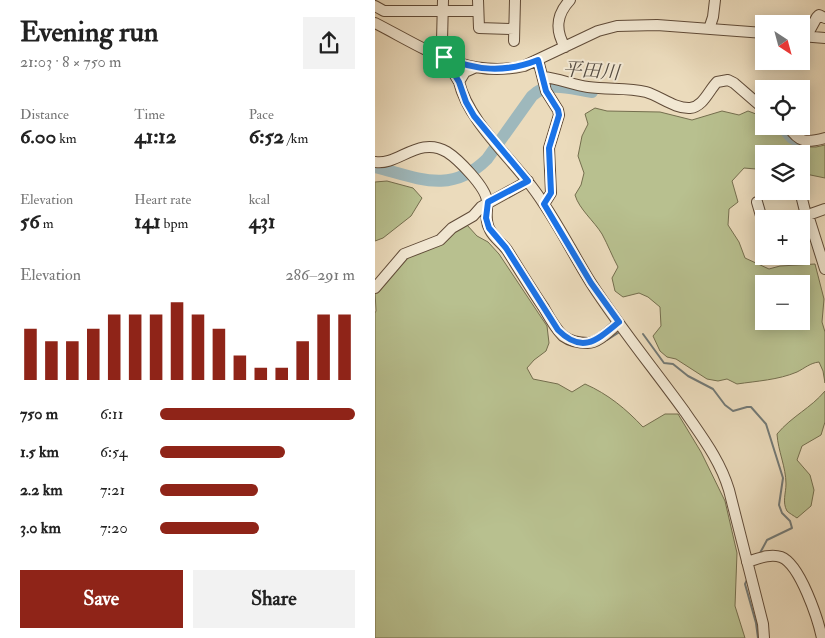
<!DOCTYPE html>
<html lang="en">
<head>
<meta charset="utf-8">
<style>
	body { margin:0; font-family:"IM FELL Double Pica","Noto Serif JP",serif; background:#f2f2f2; color:#222; height:100vh; display:flex; flex-direction:column; font-size:19px; white-space:nowrap }
	* { box-sizing:border-box; margin:0 }
	p { font-size:16px; color:#767676 }
	.icon { flex:none; width:28px; height:28px; fill:none; stroke:currentColor; stroke-width:2; stroke-linecap:round; stroke-linejoin:round }
	.map { position:relative; flex:1; overflow:hidden }
	.drawer { display:flex; flex-direction:column; background:#fff; width:375px }
	.drawer>* { flex:none }
	.needle { width:32px; rotate:144deg }
	.buttons { position:absolute; left:380px; top:15px; display:grid; gap:10px }
	.buttons a { display:grid; place-items:center; width:55px; height:55px; border-radius:0px; background:#fff; box-shadow:0 2px 12px #0003; font-size:25px }
	.pin { position:absolute; display:grid; place-items:center; width:42px; height:42px; color:#fff; margin:-21px; border-radius:10px; box-shadow:0 2px 8px #0006 }
	.round { display:grid; place-items:center; flex:none; width:52px; height:52px; border-radius:0px; background:#f2f2f2 }
	.headline { display:flex; align-items:center; justify-content:space-between; height:85px; padding:0 20px }
	h1 { font-size:28px; font-weight:800; line-height:38px }
	.metrics { display:grid; grid-template-columns:repeat(3,1fr); gap:8px; height:85px; padding:5px 20px }
	.metrics div { display:grid; align-content:center }
	.metrics b { font-size:21px; font-weight:800 }
	.metrics small { font-size:14px; font-weight:400 }
	.metrics p { font-size:14px }
	.chart { height:140px; padding:10px 20px }
	.chart p { display:flex; justify-content:space-between }
	.chart svg { width:100%; height:90px; margin-top:5px; stroke:#8f2418; stroke-width:6 }
	.primary-button { display:flex; gap:10px; margin-top:auto; padding:10px 20px }
	.primary-button a { flex:1; height:58px; border-radius:0px; background:#8f2418; color:#fff; font-size:20px; font-weight:800; line-height:58px; text-align:center }
	.primary-button a+a { background:#f2f2f2; color:#222 }
	ul { padding:0 20px; list-style:none; font-size:16px }
	li { display:grid; grid-template-columns:80px 60px 1fr; align-items:center; height:38px }
	li i { height:12px; border-radius:6px; background:#8f2418 }
	main { display:flex; flex:1; min-height:0 }
	.map>svg:first-child { display:block }
	.green { fill:#b8c08f; stroke:#746e4e; fill-rule:evenodd }
	.lines { fill:none; stroke-linecap:round; stroke-linejoin:round }
	.stream { stroke:#727976; stroke-width:2 }
	.river { stroke:#9eb8bc; stroke-width:12 }
	.minor-casing { stroke:#604b38; stroke-width:12 }
	.minor { stroke:#f2e8d3; stroke-width:10 }
	.route-casing { stroke:#fff; stroke-width:10 }
	.route { stroke:#1a73e8; stroke-width:6 }
	.labels { text-anchor:middle; dominant-baseline:central; stroke-width:4; stroke-linejoin:round; paint-order:stroke }
	.water-label { font-size:19px; font-style:italic; fill:#524a41; stroke:#f2e8d3 }
</style>
</head>
<body>
<main>
<section class="drawer">
<div class="headline"><div><h1>Evening run</h1><p>21:03 · 8 × 750 m</p></div><a class="round"><svg class="icon" aria-label="share" viewBox="0 0 24 24"><path d="M12 15V3M7 8l5-5 5 5M5 13v7h14v-7"/></svg></a></div>
<div class="metrics">
<div><p>Distance</p><b>6.00<small> km</small></b></div>
<div><p>Time</p><b>41:12</b></div>
<div><p>Pace</p><b>6:52<small> /km</small></b></div>
</div>
<div class="metrics">
<div><p>Elevation</p><b>56<small> m</small></b></div>
<div><p>Heart rate</p><b>141<small> bpm</small></b></div>
<div><p>kcal</p><b>431</b></div>
</div>
<div class="chart"><p><span>Elevation</span>286–291 m</p>
<svg viewBox="0 0 160 44" preserveAspectRatio="none"><path d="M5 44V19M15 44V25M25 44V25M35 44V19M45 44V12M55 44V12M65 44V12M75 44V6M85 44V12M95 44V19M105 44V32M115 44V38M125 44V38M135 44V25M145 44V12M155 44V12"/></svg>
</div>
<ul>
<li><b>750 m</b>6:11<i style="width:100%"></i></li>
<li><b>1.5 km</b>6:54<i style="width:64%"></i></li>
<li><b>2.2 km</b>7:21<i style="width:50%"></i></li>
<li><b>3.0 km</b>7:20<i style="width:51%"></i></li>
</ul>
<div class="primary-button"><a>Save</a><a>Share</a></div>
</section>
<div class="map">
<svg width="450" height="638" viewBox="0 0 450 638">
	<rect width="100%" height="100%" fill="#ebdbbc"/>
	<filter id="stains"><feTurbulence type="fractalNoise" baseFrequency=".004" numOctaves="4"/><feColorMatrix values="0 0 0 0 .2 0 0 0 0 .09 0 0 0 0 .02 0 0 0 .5 -.17"/></filter>
	<radialGradient id="worn" r=".72"><stop offset=".6" stop-color="#630" stop-opacity="0"/><stop offset="1" stop-color="#630" stop-opacity=".3"/></radialGradient>
	<!-- green -->
	<path class="green" d="M220,108L232,111L285,112L317,120L347,111L364,115L373,111L389,117V126H402L424,147H441L450,145V178L426,173V154H389V165L381,169L369,168L357,181L363,202L354,209L353,225L364,242L370,258L394,269L405,266L440,264L449,299L447,322L450,332V383L448,371L444,362C435,363 430,368 422,372C403,380 382,381 362,384L352,379L343,381L332,379L301,359L292,357L285,351L278,336L286,326L285,307L273,297L264,293L248,297L240,291L237,278L243,267C237,256 233,245 227,234C219,221 204,209 200,195L206,185L209,173L203,156L207,136L213,124L210,114ZM389,284H426V321H389Z
		M12,181L38,188L47,198L36,216L8,238L0,241V182Z
		M92,225L102,236L113,242L124,254L172,326L174,343L171,351L159,360L152,368L158,379L183,384L197,392L210,384C233,394 251,409 268,427L290,414H303L326,452L350,501L362,553L360,606L370,638H0V313L1,311L0,291C12,284 14,274 24,265C42,250 64,239 84,228Z
		M450,391V422L446,435L427,446L422,460L435,475L439,490L436,506L422,518C419,516 414,513 412,511C407,502 411,493 411,484C411,467 403,451 402,434C417,416 436,408 450,391Z"/>
	<g class="lines">
		<!-- stream -->
		<path class="stream" d="M268,334L289,363L298,364L313,376L338,389L350,405L358,411L372,407H376L391,424L408,478L404,505L407,513L415,521L417,528L392,540L385,553
			M232,340L243,333
			M372,580L370,584L381,623L383,638"/>
		<!-- river -->
		<path class="river" d="M406,126L417,138L421,140
			M0,167C43,178 76,195 112,159L157,96C174,80 195,89 217,92"/>
		<defs>
			<path id="minor" d="M103,0L104,28L139,29
				M0,6L9,11H103
				M0,23C49,48 91,79 149,66L223,31L242,26L282,25L389,33
				M334,29L338,17L340,0
				M426,36L450,38
				M431,37L442,17L444,15L450,18
				M139,41L140,0
				M190,47C180,30 181,15 195,0
				M64,55L67,41L68,0
				M69,57L84,82L90,72L99,68
				M163,60L171,91L183,110L184,115L174,148L176,193L169,204
				M168,77C183,78 198,85 213,87C233,90 253,87 271,92C285,96 300,109 315,108C328,107 334,90 342,82L353,80L359,83L389,109
				M84,82C93,120 133,155 157,187C180,217 196,251 216,283C245,328 279,369 310,412C327,437 345,460 354,490L388,624L389,638
				M413,126C424,143 431,143 450,138
				M0,162C23,166 44,135 72,152C83,159 111,187 112,201C113,211 109,220 115,230C119,238 127,243 132,250C144,269 156,289 169,308C174,317 180,328 188,336C195,341 205,343 213,343C224,343 236,329 244,323
				M382,202L389,226
				M450,209L433,215L450,269
				M419,219L433,215L430,211L425,191
				M0,288L29,254L65,240L77,228L98,216L106,207L153,181
				M372,562C382,559 395,553 406,557C425,564 443,619 447,638"/>
		</defs>
		<!-- minor casing -->
		<use href="#minor" class="minor-casing"/>
		<!-- minor -->
		<use href="#minor" class="minor"/>
	</g>
	<g class="lines">
		<defs>
			<path id="route" d="M69,57C101,71 130,73 163,60L171,91L183,110L184,115L174,148L176,193L169,204L216,283L244,322C223,339 208,355 183,330L131,248L114,228L111,218L113,202L153,181L99,116L91,102L84,82Z"/>
		</defs>
		<!-- route casing -->
		<use href="#route" class="route-casing"/>
		<!-- route -->
		<use href="#route" class="route"/>
	</g>
	<g class="labels">
		<!-- water labels -->
		<g class="water-label">
			<text transform="translate(216 71) rotate(4)">平田川</text>
		</g>
	</g>
	<rect width="100%" height="100%" filter="url(#stains)"/>
	<rect width="100%" height="100%" fill="url(#worn)"/>
</svg>
<div class="buttons">
<a><svg class="needle" viewBox="-14 -14 28 28"><path d="M0-13l5 13h-10z" fill="#e53935"/><path d="M0 13l5-13h-10z" fill="#767676"/></svg></a>
<a><svg class="icon" aria-label="locate" viewBox="0 0 24 24"><circle cx="12" cy="12" r="6"/><path d="M12 2v4M12 18v4M2 12h4M18 12h4"/></svg></a>
<a><svg class="icon" aria-label="layers" viewBox="0 0 24 24"><path d="M12 4l9 5-9 5-9-5zM3 14l9 5 9-5"/></svg></a>
<a>+</a>
<a>−</a>
</div>
<div class="pin" style="left:69px;top:57px;background:#1e9e55"><svg class="icon" aria-label="arrive" viewBox="0 0 24 24"><path d="M6 21V4h12l-3 4 3 4H6"/></svg></div>
</div>
</main>
</body>
</html>
